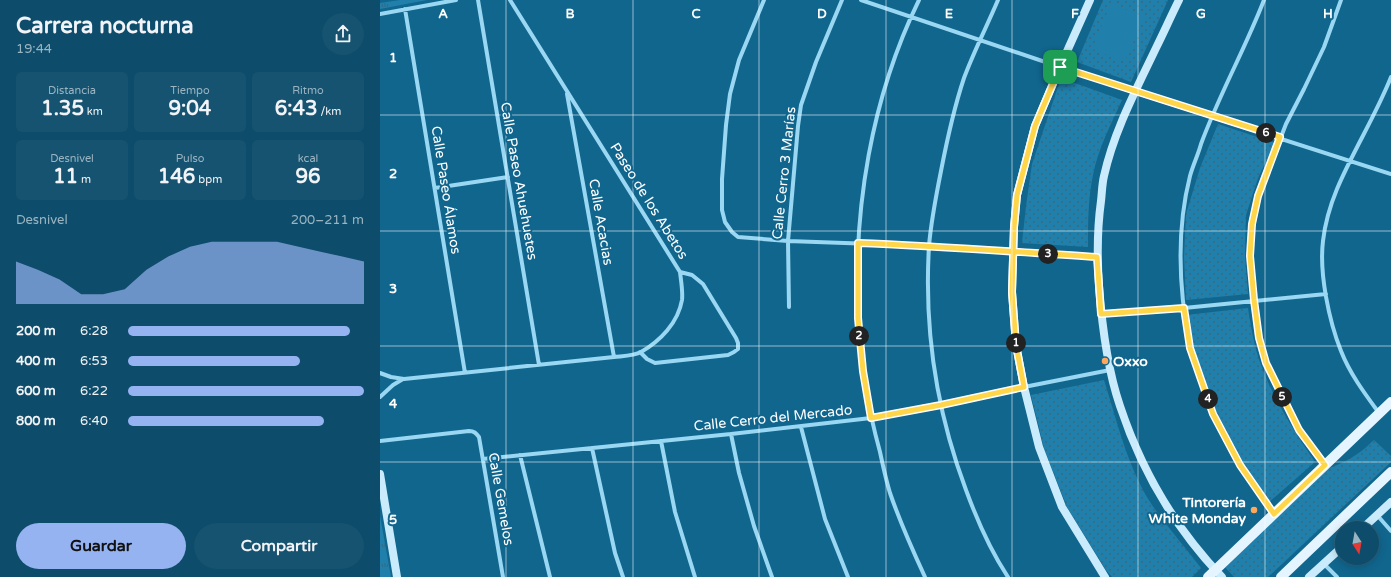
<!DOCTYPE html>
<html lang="es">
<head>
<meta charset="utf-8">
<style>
	body { margin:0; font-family:"Varela Round",sans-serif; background:#165370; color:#f1f3f6; height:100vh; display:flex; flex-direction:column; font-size:15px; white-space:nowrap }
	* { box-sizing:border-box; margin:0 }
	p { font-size:13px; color:#9ab4c1 }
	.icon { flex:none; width:22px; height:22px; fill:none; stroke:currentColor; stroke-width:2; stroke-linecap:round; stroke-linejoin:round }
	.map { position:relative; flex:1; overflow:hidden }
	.panel { display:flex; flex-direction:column; background:#0d4c6a; width:380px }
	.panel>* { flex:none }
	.needle { width:26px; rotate:169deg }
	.tools { position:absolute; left:955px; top:521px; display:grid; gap:8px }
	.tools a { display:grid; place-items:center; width:44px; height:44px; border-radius:50%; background:#0d4c6a; box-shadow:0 2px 10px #0003,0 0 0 1px #2d637e; font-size:20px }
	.pin { position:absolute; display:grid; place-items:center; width:34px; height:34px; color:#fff; margin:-17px; border-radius:8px; box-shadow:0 2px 6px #0006 }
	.km { position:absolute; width:20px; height:20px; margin:-10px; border-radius:50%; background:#222; color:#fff; font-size:11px; line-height:20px; text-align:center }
	.round { display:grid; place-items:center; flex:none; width:42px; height:42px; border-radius:21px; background:#165370 }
	.head { display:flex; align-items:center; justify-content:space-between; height:68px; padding:0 16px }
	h1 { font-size:22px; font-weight:700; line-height:30px }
	.figures { display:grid; grid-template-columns:repeat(3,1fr); gap:6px; height:68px; padding:4px 16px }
	.figures div { display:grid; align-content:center; border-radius:6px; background:#165370; text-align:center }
	.figures b { font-size:20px; font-weight:700 }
	.figures small { font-size:11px; font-weight:400 }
	.figures p { font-size:11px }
	.chart { height:112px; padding:8px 16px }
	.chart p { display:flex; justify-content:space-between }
	.chart svg { width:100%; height:72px; margin-top:4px; fill:#95b2f1; opacity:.7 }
	.action { display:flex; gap:8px; margin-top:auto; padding:8px 16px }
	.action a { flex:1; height:46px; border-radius:24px; background:#95b2f1; color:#111; font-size:16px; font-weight:700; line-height:46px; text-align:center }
	.action a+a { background:#165370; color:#f1f3f6 }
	ul { padding:0 16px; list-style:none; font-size:13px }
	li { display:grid; grid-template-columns:64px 48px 1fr; align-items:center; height:30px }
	li i { height:10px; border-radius:5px; background:#95b2f1 }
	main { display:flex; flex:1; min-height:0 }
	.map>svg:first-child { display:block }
	.grass { fill:url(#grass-tufts) }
	.park { fill:url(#park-dots) }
	.pitch { fill:#2080ab }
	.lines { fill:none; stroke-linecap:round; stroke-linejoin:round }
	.street { stroke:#9ad7f2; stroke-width:4 }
	.secondary { stroke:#c9ebfc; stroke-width:8 }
	.primary { stroke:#e5f5ff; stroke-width:10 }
	.route-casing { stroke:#fff; stroke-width:8 }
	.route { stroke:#ffd54a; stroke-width:5 }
	.grid { fill:none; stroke:#fff; stroke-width:1; stroke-opacity:0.55 }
	.poi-dot { fill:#ffa85b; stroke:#11668e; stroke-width:1.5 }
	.labels { text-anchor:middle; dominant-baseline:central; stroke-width:4; stroke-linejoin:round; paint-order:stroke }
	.street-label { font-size:14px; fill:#fff; stroke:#11668e }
	.poi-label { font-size:14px; font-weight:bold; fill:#fff; stroke:#11668e; text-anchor:start }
	.grid-label { font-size:13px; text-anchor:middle; font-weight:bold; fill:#fff; stroke:#11668e; stroke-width:4; stroke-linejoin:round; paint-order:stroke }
</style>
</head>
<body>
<main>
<section class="panel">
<div class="head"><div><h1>Carrera nocturna</h1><p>19:44</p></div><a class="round"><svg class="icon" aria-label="share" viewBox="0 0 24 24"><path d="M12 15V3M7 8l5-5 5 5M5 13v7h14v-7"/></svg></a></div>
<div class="figures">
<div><p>Distancia</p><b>1.35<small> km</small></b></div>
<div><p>Tiempo</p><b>9:04</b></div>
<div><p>Ritmo</p><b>6:43<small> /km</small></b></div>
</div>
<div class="figures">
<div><p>Desnivel</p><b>11<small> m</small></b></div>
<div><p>Pulso</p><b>146<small> bpm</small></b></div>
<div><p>kcal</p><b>96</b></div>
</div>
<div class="chart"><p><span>Desnivel</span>200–211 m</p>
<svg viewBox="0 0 160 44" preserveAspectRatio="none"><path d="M0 44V18L10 23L20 29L30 38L40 38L50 35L60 23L70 15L80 9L90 6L100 6L110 6L120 6L130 9L140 12L150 15L160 18V44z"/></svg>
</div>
<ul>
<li><b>200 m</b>6:28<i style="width:94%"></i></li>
<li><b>400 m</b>6:53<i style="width:73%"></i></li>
<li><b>600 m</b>6:22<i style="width:100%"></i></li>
<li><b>800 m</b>6:40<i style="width:83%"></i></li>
</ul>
<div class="action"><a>Guardar</a><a>Compartir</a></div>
</section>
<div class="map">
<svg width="1011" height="577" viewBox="0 0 1011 577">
	<defs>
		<pattern id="grass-tufts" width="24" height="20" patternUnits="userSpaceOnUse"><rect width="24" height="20" fill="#2080ab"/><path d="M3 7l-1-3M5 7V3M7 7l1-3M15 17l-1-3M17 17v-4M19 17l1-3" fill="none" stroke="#346980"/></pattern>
		<pattern id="park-dots" width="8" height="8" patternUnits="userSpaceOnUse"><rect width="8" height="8" fill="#2080ab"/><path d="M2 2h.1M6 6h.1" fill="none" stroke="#346980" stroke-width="1.8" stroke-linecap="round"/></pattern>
	</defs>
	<rect width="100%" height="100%" fill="#11668e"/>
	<!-- grass -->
	<path class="grass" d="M20,0H47L0,9V3Z
		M0,516L11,577H0Z"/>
	<!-- park -->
	<path class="park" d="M723,0H788L751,82L697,62Z
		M681,78L742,100C731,124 718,149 713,175C708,199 708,223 708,247L642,243L646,206L652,164Z
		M838,124L895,143L878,178L866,215L865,255L868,294L806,300L804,257L806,214L820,168Z
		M868,308C871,327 874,346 881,365C893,398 915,433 935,462L888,503L859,467L832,415L810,353L806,315Z
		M724,380C737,421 748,469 772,505C787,527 805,547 821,568L812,577H732L726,570L687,507L664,448L651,395Z
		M994,440L1011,456V462L888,577H854L844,566L947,469C968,461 977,456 994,440Z"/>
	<!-- pitch -->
	<path class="pitch" d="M731,3L764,17L745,62L712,49Z"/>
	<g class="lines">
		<!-- street -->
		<path class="street" d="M98,0L159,365
			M384,0L359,60L350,94L346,125L342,179V210L345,222L352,232L358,237L408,241L549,246L717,257
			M481,0L754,92L1011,174
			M539,0C491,98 473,210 478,318C480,363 488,408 500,452C503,466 506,480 510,493C520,522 532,549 545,577
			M618,0C607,26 594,51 584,78C574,108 567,140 561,171C556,196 551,221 549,246C544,329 557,413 586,490C597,520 610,550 628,577
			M884,0C865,49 839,95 821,144C818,155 813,165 810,176C796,231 799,291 810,347C815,369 824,392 833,413C848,449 872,482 894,514
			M25,9L85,373
			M0,14L76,0
			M187,94L234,357
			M55,188L128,177
			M409,307L408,241L418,126L421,105L436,62L462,0
			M721,314L804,308L946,294
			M260,352L267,359L275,363L348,355L354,352L358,349V343L356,338L323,284L312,275L300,272
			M0,373L11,377L24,379L234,357C242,356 254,356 261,352C280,341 298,323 302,300C303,291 301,281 300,272L130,0
			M0,397L13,385L23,379
			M999,413C985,394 970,374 961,351C949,321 939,273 943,241C945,223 950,206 957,189C973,151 996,115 1011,77
			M421,427L445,519L468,577
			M351,434L359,473L374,526L392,577
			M0,441L89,431C94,431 96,433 99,437L123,577
			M281,441L295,512L315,577
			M212,448L235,553L243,577
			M140,455L170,577
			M103,459L351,434L491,418L561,405L644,387L730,370
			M945,465L919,430L887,363L879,338L874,300L870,256L872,224L878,196L906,124L924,89L944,47L961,0
			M997,515L1011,531
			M944,564L957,577"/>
		<!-- secondary -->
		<path class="secondary" d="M710,0L680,67L655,126L637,195L634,227L632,292L636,345L644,387L659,447L682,507L725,577
			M799,0C791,16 784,32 776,48C756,90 734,131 724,176C722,184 722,193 721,201C717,230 717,257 719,286C722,326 727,368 740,406C762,472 794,527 842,577
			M0,474L17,577
			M983,528L1011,502
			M929,577L962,547"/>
		<!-- primary -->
		<path class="primary" d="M828,577L1011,402
			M901,577L1011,472"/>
	</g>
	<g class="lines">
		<defs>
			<path id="route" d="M680,67L655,126L637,195L634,227L632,292L636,345L644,387L561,405L491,418L483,371L478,318V243C558,246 637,252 717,257L721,314L804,308L810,348L833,414L860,465L894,514L945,465L919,430L886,363L879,338L874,300L870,256L872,224L878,196L900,137L680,67"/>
		</defs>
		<!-- route casing -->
		<use href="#route" class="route-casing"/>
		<!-- route -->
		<use href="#route" class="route"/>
	</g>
	<!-- grid -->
	<path class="grid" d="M126,0V577M253,0V577M379,0V577M506,0V577M632,0V577M758,0V577M885,0V577M0,115H1011M0,231H1011M0,346H1011M0,462H1011"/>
	<!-- markers -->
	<g class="poi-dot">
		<circle cx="725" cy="361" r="4"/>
		<circle cx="874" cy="510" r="4"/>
	</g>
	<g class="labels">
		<!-- street labels -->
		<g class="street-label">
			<text transform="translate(404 173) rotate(-84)">Calle Cerro 3 Marías</text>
			<text transform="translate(139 181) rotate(80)">Calle Paseo Ahuehuetes</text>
			<text transform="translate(66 190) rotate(81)">Calle Paseo Álamos</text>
			<text transform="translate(269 201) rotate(58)">Paseo de los Abetos</text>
			<text transform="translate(221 222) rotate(80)">Calle Acacias</text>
			<text transform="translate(393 418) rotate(-6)">Calle Cerro del Mercado</text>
			<text transform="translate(121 499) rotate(80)">Calle Gemelos</text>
		</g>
		<!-- poi labels -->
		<g class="poi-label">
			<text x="733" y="361">Oxxo</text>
			<text x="866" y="502" text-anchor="end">Tintorería<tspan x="866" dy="16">White Monday</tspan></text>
		</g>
	</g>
	<g class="grid-label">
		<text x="63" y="18">A</text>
		<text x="190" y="18">B</text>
		<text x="316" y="18">C</text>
		<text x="442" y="18">D</text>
		<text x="569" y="18">E</text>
		<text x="695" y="18">F</text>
		<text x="821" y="18">G</text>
		<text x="948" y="18">H</text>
		<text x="13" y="62">1</text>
		<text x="13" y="178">2</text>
		<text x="13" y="293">3</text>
		<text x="13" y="408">4</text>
		<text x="13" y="524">5</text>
	</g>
</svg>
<div class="tools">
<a><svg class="needle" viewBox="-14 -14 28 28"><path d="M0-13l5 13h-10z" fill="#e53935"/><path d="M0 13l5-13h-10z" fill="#9ab4c1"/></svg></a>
</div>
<div class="pin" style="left:680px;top:67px;background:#1e9e55"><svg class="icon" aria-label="arrive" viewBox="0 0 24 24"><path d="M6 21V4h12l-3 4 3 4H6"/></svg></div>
<b class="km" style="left:636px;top:343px">1</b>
<b class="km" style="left:479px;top:336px">2</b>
<b class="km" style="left:668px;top:254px">3</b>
<b class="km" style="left:828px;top:399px">4</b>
<b class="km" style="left:902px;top:397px">5</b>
<b class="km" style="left:886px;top:133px">6</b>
</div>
</main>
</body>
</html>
